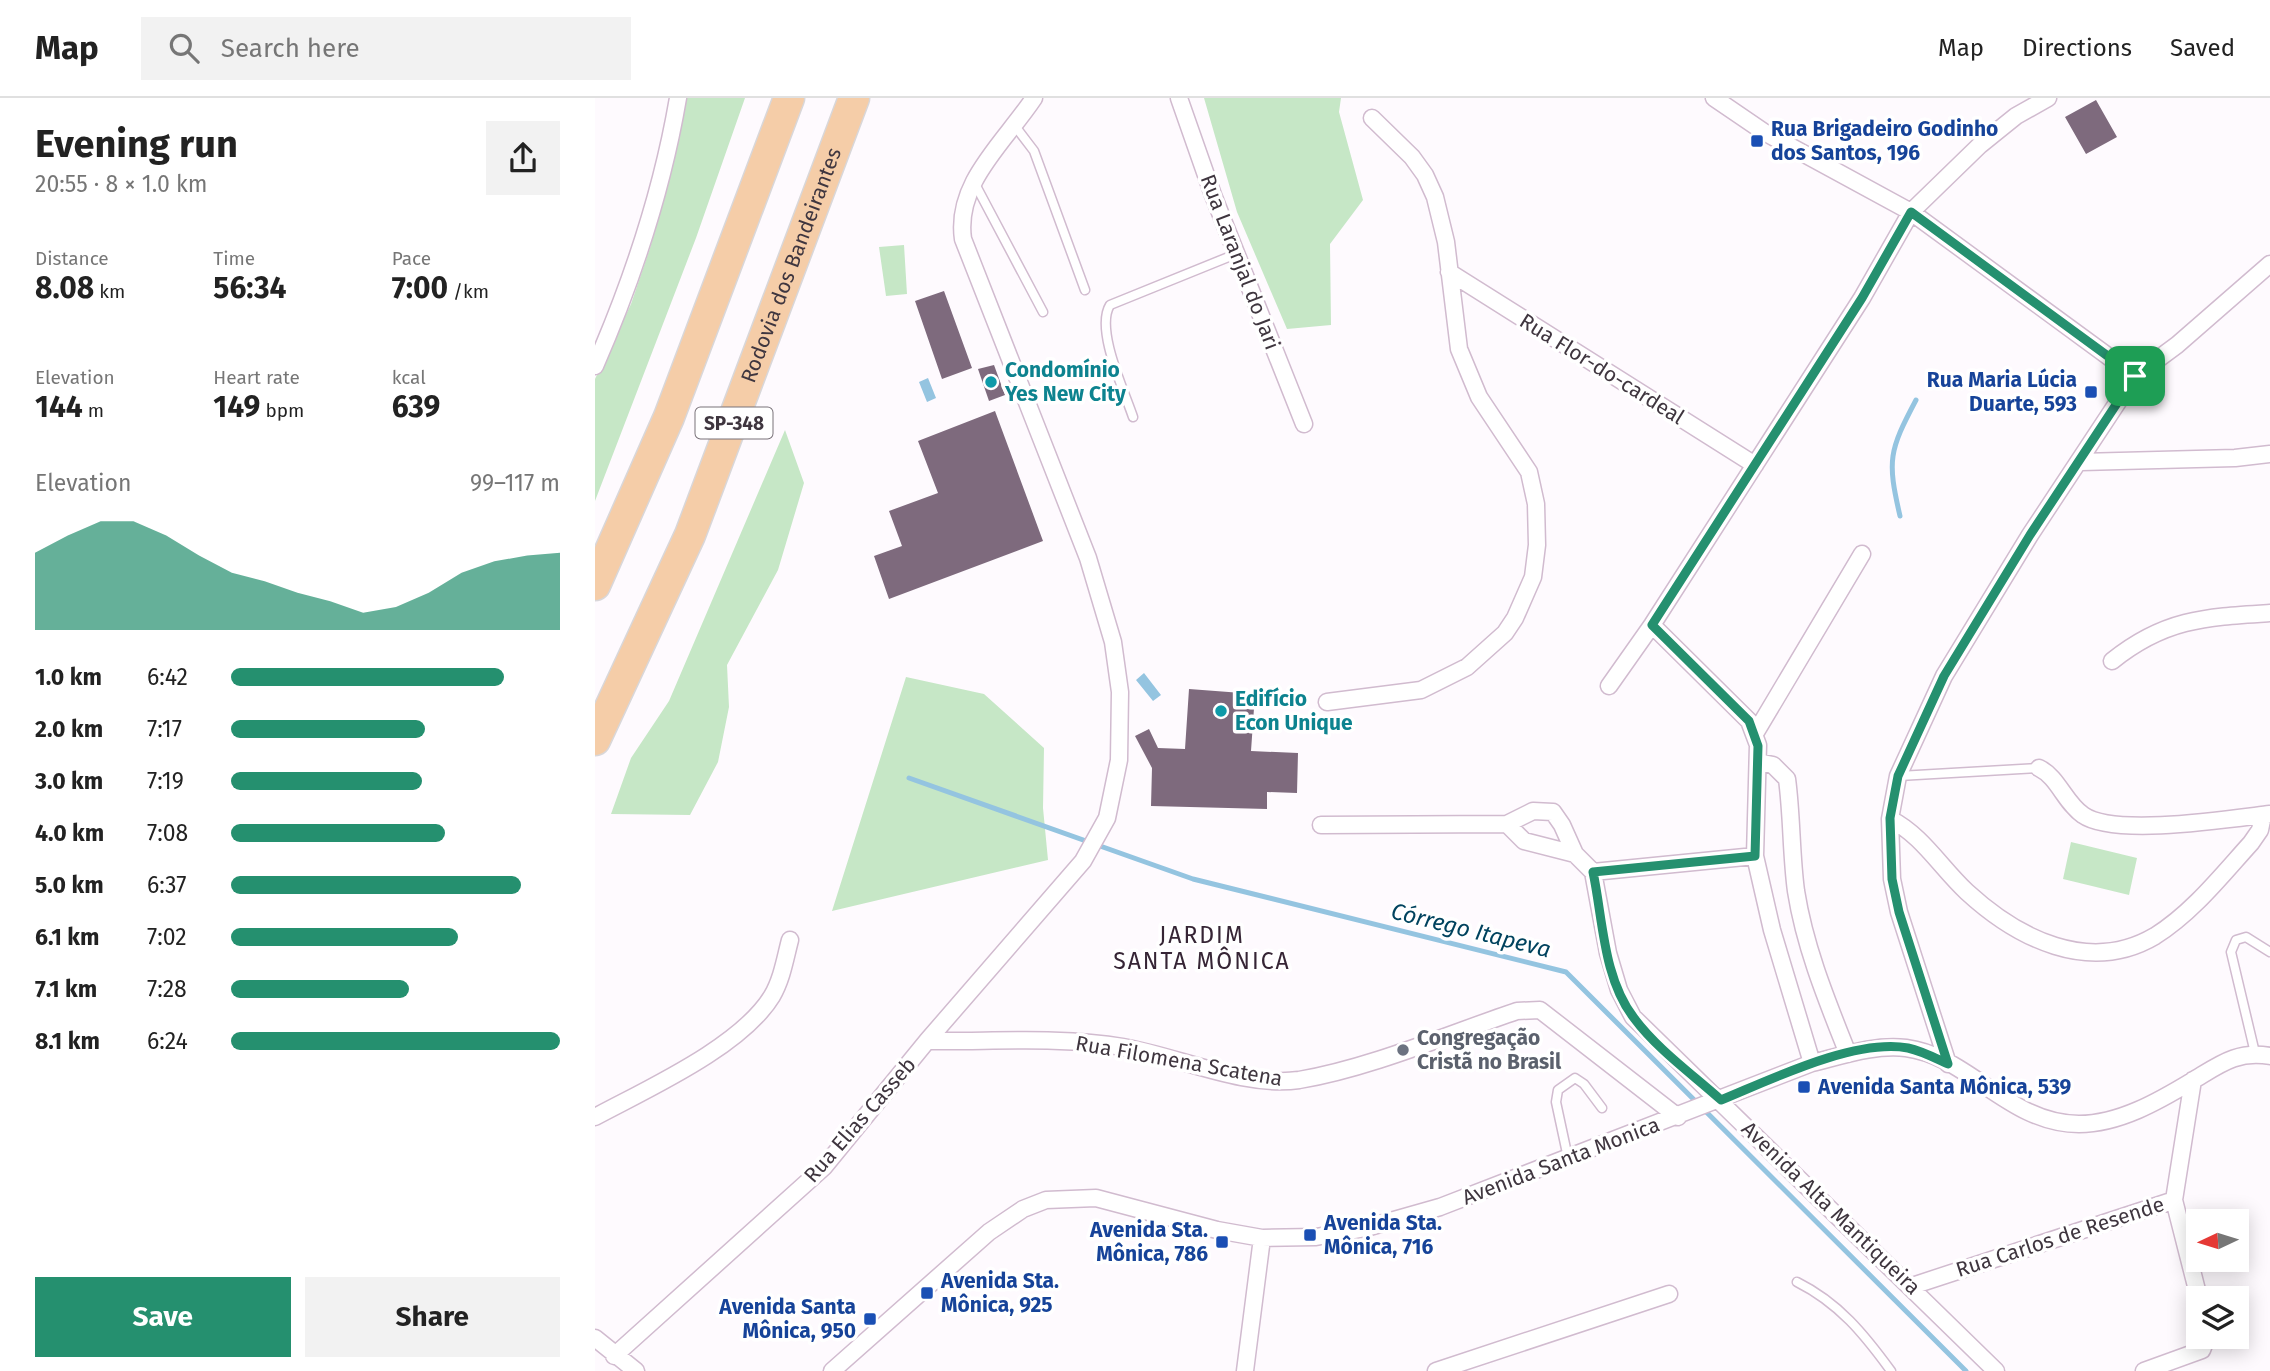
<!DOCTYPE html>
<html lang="en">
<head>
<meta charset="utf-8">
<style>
	body { margin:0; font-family:"Fira Sans",sans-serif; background:#f2f2f2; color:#222; height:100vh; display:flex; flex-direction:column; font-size:26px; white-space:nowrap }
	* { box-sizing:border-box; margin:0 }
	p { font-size:23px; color:#767676 }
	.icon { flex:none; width:38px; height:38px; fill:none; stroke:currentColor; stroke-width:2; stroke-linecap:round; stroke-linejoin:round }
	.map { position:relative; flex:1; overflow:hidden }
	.details { display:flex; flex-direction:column; background:#fff; width:595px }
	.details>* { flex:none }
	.needle { width:46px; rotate:266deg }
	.buttons { position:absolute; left:1591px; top:1111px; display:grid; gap:14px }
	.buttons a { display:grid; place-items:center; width:63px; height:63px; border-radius:0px; background:#fff; box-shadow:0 4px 18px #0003; font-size:35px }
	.pin { position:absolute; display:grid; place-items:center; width:60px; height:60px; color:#fff; margin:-30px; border-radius:14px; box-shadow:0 4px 10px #0006 }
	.round { display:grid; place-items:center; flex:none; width:74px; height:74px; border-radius:0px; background:#f2f2f2 }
	.headline { display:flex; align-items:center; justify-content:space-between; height:119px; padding:0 35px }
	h1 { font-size:38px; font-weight:700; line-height:52px }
	.metrics { display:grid; grid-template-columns:repeat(3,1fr); gap:10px; height:119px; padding:7px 35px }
	.metrics div { display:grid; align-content:center }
	.metrics b { font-size:30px; font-weight:700 }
	.metrics small { font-size:19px; font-weight:400 }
	.metrics p { font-size:19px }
	.chart { height:196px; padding:14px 35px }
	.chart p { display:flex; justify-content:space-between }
	.chart svg { width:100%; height:126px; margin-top:7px; fill:#25906f; opacity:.7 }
	.primary-button { display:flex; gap:14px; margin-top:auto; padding:14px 35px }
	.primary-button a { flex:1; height:80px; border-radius:0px; background:#25906f; color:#fff; font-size:28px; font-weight:700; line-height:80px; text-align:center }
	.primary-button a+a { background:#f2f2f2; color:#222 }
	ul { padding:0 35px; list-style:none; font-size:23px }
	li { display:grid; grid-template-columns:112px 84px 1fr; align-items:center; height:52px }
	li i { height:18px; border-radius:9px; background:#25906f }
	header { display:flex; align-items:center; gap:42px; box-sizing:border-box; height:98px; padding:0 35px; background:#fff; border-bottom:2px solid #e0e0e0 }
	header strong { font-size:33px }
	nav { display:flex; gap:38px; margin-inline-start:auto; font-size:24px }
	.search { width:490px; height:63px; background:#f2f2f2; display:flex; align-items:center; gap:18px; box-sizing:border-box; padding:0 24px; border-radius:0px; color:#767676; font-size:26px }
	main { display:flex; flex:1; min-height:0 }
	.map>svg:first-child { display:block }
	.green { fill:#c6e7c6 }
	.water { fill:#94c4e0 }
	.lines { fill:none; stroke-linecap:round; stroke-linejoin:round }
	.stream { stroke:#94c4e0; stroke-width:5 }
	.building { fill:#7e6a7d }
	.service-casing { stroke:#d1bbcf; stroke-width:11 }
	.minor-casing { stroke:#d1bbcf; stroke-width:19 }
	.motorway-casing { stroke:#d9d7d9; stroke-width:33 }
	.service { stroke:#fff; stroke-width:8 }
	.minor { stroke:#fff; stroke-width:16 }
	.motorway { stroke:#f5cda8; stroke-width:30 }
	.route-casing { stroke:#fff; stroke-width:14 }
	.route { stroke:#25906f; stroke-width:9 }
	.transit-dot { fill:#1a4fb4; stroke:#fff; stroke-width:2.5 }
	.culture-dot { fill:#0f9aa8; stroke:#fff; stroke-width:2.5 }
	.worship-dot { fill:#6b7280; stroke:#fff; stroke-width:2.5 }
	.labels { text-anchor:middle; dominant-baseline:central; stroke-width:7; stroke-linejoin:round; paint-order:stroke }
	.shield { fill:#fff; stroke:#797279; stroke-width:2 }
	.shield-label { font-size:19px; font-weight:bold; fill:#3f363f }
	.transit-label { font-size:21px; font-weight:bold; fill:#164399; stroke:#fff; text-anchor:start }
	.street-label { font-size:21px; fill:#3f363f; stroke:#fff }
	.culture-label { font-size:21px; font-weight:bold; fill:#0d838f; stroke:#fff; text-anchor:start }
	.worship-label { font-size:21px; font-weight:bold; fill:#5b616d; stroke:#fff; text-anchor:start }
	.water-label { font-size:23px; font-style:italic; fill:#00435e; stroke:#fff }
	.neighbourhood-label { font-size:23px; letter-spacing:2px; fill:#362535; stroke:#fff }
</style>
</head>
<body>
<header>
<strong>Map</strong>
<div class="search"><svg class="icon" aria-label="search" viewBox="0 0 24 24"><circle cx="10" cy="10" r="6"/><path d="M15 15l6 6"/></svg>Search here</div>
<nav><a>Map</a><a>Directions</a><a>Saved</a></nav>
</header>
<main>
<section class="details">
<div class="headline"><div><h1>Evening run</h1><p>20:55 · 8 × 1.0 km</p></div><a class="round"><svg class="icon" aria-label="share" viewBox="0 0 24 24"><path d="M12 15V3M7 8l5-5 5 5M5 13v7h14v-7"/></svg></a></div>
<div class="metrics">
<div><p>Distance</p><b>8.08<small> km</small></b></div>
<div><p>Time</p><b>56:34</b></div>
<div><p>Pace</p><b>7:00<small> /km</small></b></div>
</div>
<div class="metrics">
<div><p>Elevation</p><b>144<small> m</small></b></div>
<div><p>Heart rate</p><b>149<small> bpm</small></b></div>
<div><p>kcal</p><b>639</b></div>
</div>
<div class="chart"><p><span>Elevation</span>99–117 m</p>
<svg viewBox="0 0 160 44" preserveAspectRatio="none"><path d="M0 44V17L10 11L20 6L30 6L40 11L50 18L60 24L70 27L80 31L90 34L100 38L110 36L120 31L130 24L140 20L150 18L160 17V44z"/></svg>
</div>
<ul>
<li><b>1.0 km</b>6:42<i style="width:83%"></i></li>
<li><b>2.0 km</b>7:17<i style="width:59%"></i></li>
<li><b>3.0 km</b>7:19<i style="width:58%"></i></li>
<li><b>4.0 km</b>7:08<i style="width:65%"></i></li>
<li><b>5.0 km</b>6:37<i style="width:88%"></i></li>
<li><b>6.1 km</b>7:02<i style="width:69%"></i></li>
<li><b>7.1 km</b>7:28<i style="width:54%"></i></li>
<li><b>8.1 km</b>6:24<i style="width:100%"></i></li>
</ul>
<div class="primary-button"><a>Save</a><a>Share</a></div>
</section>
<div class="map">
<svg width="1675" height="1273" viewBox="0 0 1675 1273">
	<rect width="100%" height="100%" fill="#fefafe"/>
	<!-- green -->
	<path class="green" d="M87,0H150L101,140L0,403V281L36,206L55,150L74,81Z
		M609,0H746L744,14L768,102L735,146L736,227L692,231L642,114Z
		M309,147L312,196L291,198L284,149Z
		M190,332L209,385L183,472L132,567L134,609L123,664L95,717L16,716L36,660L74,603Z
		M311,579L389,596L449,650L448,710L453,762L237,813Z
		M1476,744L1542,760L1534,797L1468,781Z"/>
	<!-- water -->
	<path class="water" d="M333,280L341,300L332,304L324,284Z
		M549,575L566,597L558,603L541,582Z"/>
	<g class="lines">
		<!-- stream -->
		<path class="stream" d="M1305,418C1292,362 1294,353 1321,302
			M314,680L598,781L971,874L1371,1273"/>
	</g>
	<!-- building -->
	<path class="building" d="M1501,2L1522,39L1491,56L1470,19Z
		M349,193L377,270L347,281L320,203Z
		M399,267L410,297L394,303L383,271Z
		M400,313L448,443L294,501L279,458L307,448L294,413L343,395L323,343Z
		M594,591L660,596L656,653L703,655L702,695L672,694V711L556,708L557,670L540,638L554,631L563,650L590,651Z"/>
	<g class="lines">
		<defs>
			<path id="service" d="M420,28L439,53L490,192
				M379,84L448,214
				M538,319C529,292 500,231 515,207L641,156
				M1304,678L1444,670
				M1660,955L1636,854L1641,842L1651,839L1675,854
				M973,1060L961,1004L963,992L980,980L989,986L1007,1010
				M1202,1184C1244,1205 1269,1236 1296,1273"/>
			<path id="minor" d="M584,0L618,97L709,326
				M1119,0L1169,34L1316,114L1540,278
				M854,174L1160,367
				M0,268C38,181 67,94 83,0
				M1486,364L1640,360L1675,356
				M1057,527L1154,623L1163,647L1160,758L1177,832L1217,965
				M1517,563C1569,521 1610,519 1675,515
				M1014,588L1057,527L1267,200L1316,114L1385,47L1421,18L1453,0
				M732,604L826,592L872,569L910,535L920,520L938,479L942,447L941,406L934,374L884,299L864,251L851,144L840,99L830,77L817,59L777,20
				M1161,634L1267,456
				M1163,664L1178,667L1192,681C1197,718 1196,756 1201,793C1210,850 1232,903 1253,956
				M1444,670C1463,679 1470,705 1488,717C1519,739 1634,721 1675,716
				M1295,721C1327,737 1346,770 1372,794C1422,840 1494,877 1560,838C1597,815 1627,777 1656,745L1665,732L1668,717
				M912,726L929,743L980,756
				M726,727L912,726L938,713L958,714L967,727L980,756L998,774L1013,855L1024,892L1038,919L1401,1273
				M998,774L1160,758
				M332,943C396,944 464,938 528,949C582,958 649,990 704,982C775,970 854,936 922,913L945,912L1083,1019
				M1353,966L1304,814L1297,781L1295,721L1303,678L1349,578L1435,437L1540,278L1582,247L1675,166
				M1598,982L1579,1102L1604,1200
				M0,1019C52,991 146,949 177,898C187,881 190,861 195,842
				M1317,1188L1579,1102
				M0,1240L41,1273
				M19,1258L229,1069L332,943L488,763L512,720L524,662L525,594L518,544L493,460L368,141C360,85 409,45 439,0
				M237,1273L394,1134L428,1111L451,1102L501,1100L622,1132L667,1140L721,1139L771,1130L845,1109L1217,965C1246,958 1280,946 1311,950C1374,958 1414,1026 1484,1026C1524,1026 1564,1003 1597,983C1624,967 1642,952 1675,958
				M650,1273L667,1140
				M841,1273L1074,1196
				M1549,1273L1607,1252L1612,1239"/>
			<g id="motorway">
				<path d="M0,487L74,319L194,0"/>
				<path id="s1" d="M0,642L95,437L259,0"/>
			</g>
		</defs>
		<!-- service casing -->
		<use href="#service" class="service-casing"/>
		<!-- minor casing -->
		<use href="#minor" class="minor-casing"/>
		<!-- motorway casing -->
		<use href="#motorway" class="motorway-casing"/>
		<!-- service -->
		<use href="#service" class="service"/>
		<!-- minor -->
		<use href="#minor" class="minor"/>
		<!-- motorway -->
		<use href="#motorway" class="motorway"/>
	</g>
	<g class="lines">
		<defs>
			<path id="route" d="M1316,114L1540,278L1435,437L1349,578L1303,678L1295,720L1297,781L1304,814L1353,966C1340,960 1327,953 1313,950C1260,940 1175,982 1126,1002C1097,976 1062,951 1039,920C1008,880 1008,821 998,774L1160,758L1163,648L1154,623L1057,527L1267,200Z"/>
		</defs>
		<!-- route casing -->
		<use href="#route" class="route-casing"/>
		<!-- route -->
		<use href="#route" class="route"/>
	</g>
	<!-- markers -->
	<g class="transit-dot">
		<rect x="1155" y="36" width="14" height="14" rx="3.5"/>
		<rect x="1489" y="287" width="14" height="14" rx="3.5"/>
		<rect x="1202" y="982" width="14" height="14" rx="3.5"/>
		<rect x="708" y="1130" width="14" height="14" rx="3.5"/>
		<rect x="620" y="1137" width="14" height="14" rx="3.5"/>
		<rect x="325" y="1188" width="14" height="14" rx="3.5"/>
		<rect x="268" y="1214" width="14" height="14" rx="3.5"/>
	</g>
	<g class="culture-dot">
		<circle cx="396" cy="284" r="7"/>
		<circle cx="626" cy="613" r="7"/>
	</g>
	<circle class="worship-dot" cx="808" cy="952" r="7"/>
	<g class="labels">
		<!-- shield labels -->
		<rect class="shield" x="100.5" y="309.5" width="77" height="31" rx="5"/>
		<g class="shield-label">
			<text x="139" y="325">SP-348</text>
		</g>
		<!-- transit labels -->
		<g class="transit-label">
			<text x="1176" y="31">Rua Brigadeiro Godinho<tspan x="1176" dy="24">dos Santos, 196</tspan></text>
			<text x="1482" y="282" text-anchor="end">Rua Maria Lúcia<tspan x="1482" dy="24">Duarte, 593</tspan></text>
			<text x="1223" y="989">Avenida Santa Mônica, 539</text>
			<text x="729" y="1125">Avenida Sta.<tspan x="729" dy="24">Mônica, 716</tspan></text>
			<text x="613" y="1132" text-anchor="end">Avenida Sta.<tspan x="613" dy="24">Mônica, 786</tspan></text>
			<text x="346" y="1183">Avenida Sta.<tspan x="346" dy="24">Mônica, 925</tspan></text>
			<text x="261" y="1209" text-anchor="end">Avenida Santa<tspan x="261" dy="24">Mônica, 950</tspan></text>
		</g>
		<!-- street labels -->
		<g class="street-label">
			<text transform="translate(645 164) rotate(69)">Rua Laranjal do Jari</text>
			<text stroke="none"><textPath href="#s1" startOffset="514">Rodovia dos Bandeirantes</textPath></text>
			<text transform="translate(1007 271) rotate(32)">Rua Flor-do-cardeal</text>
			<text transform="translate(584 963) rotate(10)">Rua Filomena Scatena</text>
			<text transform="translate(265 1022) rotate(-49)">Rua Elias Casseb</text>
			<text transform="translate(966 1063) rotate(-21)">Avenida Santa Monica</text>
			<text transform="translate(1236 1110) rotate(44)">Avenida Alta Mantiqueira</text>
			<text transform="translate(1465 1139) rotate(-18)">Rua Carlos de Resende</text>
		</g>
		<!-- culture labels -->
		<g class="culture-label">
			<text x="410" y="272">Condomínio<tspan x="410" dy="24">Yes New City</tspan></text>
			<text x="640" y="601">Edifício<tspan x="640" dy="24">Econ Unique</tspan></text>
		</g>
		<!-- worship labels -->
		<g class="worship-label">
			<text x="822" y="940">Congregação<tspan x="822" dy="24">Cristã no Brasil</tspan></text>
		</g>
		<!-- water labels -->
		<g class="water-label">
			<text transform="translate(876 832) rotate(14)">Córrego Itapeva</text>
		</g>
		<!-- neighbourhood labels -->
		<g class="neighbourhood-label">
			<text x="607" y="837">JARDIM<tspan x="607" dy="26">SANTA MÔNICA</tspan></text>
		</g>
	</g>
</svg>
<div class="buttons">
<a><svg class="needle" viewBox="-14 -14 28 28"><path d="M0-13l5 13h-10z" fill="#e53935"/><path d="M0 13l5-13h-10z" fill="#767676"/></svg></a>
<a><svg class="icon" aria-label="layers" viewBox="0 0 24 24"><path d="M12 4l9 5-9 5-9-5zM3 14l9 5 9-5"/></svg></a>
</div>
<div class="pin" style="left:1540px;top:278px;background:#1e9e55"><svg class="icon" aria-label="arrive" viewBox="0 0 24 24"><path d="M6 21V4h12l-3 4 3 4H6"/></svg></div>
</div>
</main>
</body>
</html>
